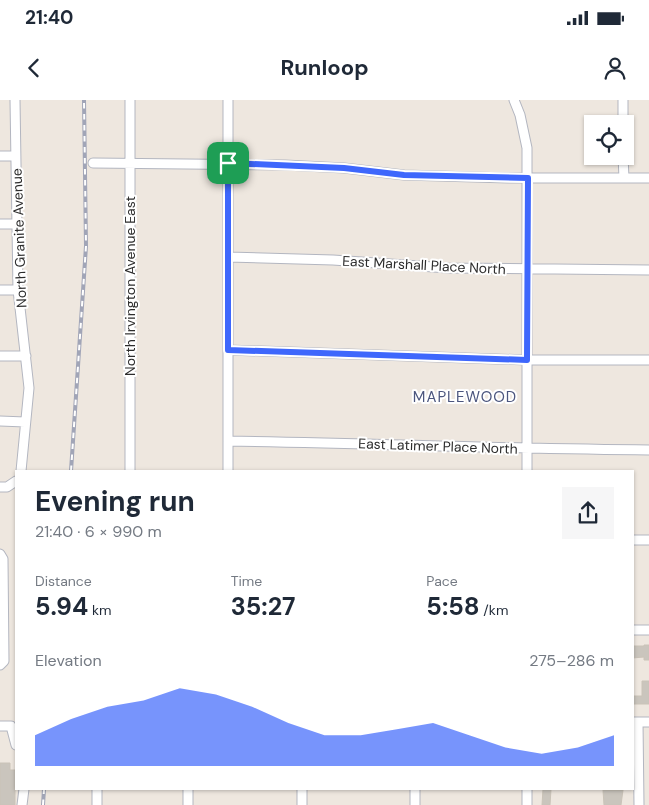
<!DOCTYPE html>
<html lang="en">
<head>
<meta charset="utf-8">
<style>
	body { margin:0; font-family:"DM Sans",sans-serif; background:#f6f6f7; color:#1f2937; height:100vh; display:flex; flex-direction:column; font-size:19px; white-space:nowrap }
	* { box-sizing:border-box; margin:0 }
	p { font-size:16px; color:#747a83 }
	.icon { flex:none; width:28px; height:28px; fill:none; stroke:currentColor; stroke-width:2; stroke-linecap:round; stroke-linejoin:round }
	.map { position:relative; flex:1; overflow:hidden }
	.panel { position:absolute; left:15px; top:370px; width:619px; height:320px; display:flex; flex-direction:column; background:#fff; border-radius:0px; box-shadow:0 1px 4px #0004 }
	.panel>* { flex:none }
	.buttons { position:absolute; left:584px; top:15px; display:grid; gap:10px }
	.buttons a { display:grid; place-items:center; width:50px; height:50px; border-radius:0px; background:#fff; box-shadow:0 1px 4px #0004; font-size:25px }
	.pin { position:absolute; display:grid; place-items:center; width:42px; height:42px; color:#fff; margin:-21px; border-radius:10px; box-shadow:0 2px 8px #0006 }
	.round { display:grid; place-items:center; flex:none; width:52px; height:52px; border-radius:0px; background:#f6f6f7 }
	.head { display:flex; align-items:center; justify-content:space-between; height:85px; padding:0 20px }
	h1 { font-size:28px; font-weight:700; line-height:38px }
	.figures { display:grid; grid-template-columns:repeat(3,1fr); gap:8px; height:85px; padding:5px 20px }
	.figures div { display:grid; align-content:center }
	.figures b { font-size:25px; font-weight:700 }
	.figures small { font-size:14px; font-weight:400 }
	.figures p { font-size:14px }
	.chart { height:140px; padding:10px 20px }
	.chart p { display:flex; justify-content:space-between }
	.chart svg { width:100%; height:90px; margin-top:5px; fill:#3e67fc; opacity:.7 }
	.status { display:flex; justify-content:space-between; align-items:center; height:35px; padding:0 25px; background:#fff; direction:ltr }
	.status svg { height:14px; fill:currentColor }
	header { display:flex; justify-content:space-between; align-items:center; height:65px; padding:0 20px; background:#fff; font-size:22px; font-weight:700 }
	.map>svg:first-child { display:block }
	.building { fill:#cac5bd; stroke:#cac3b8 }
	.lines { fill:none; stroke-linecap:round; stroke-linejoin:round }
	.minor-casing { stroke:#b3b6c0; stroke-width:11 }
	.minor { stroke:#fff; stroke-width:9 }
	.rail-casing { stroke:#a1a5b7; stroke-width:4 }
	.rail { stroke:#fff; stroke-width:2; stroke-dasharray:5.5; stroke-linecap:butt }
	.route-casing { stroke:#fff; stroke-width:10 }
	.route { stroke:#3e67fc; stroke-width:6 }
	.labels { text-anchor:middle; dominant-baseline:central; stroke-width:4; stroke-linejoin:round; paint-order:stroke }
	.street-label { font-size:14px; fill:#2d2d2d; stroke:#fff }
	.neighbourhood-label { font-size:15px; letter-spacing:1px; fill:#4c567e; stroke:#fff }
</style>
</head>
<body>
<div class="status"><b>21:40</b><svg viewBox="0 0 49 12"><path d="M0 12V9h3v3zM5 12V6h3v6zM10 12V3h3v9zM15 12V0h3v12zM26 1h20v11H26zM47 4h2v5h-2z"/></svg></div>
<header><svg class="icon" aria-label="back" viewBox="0 0 24 24"><path d="M15 5l-7 7 7 7"/></svg>Runloop<svg class="icon" aria-label="person" viewBox="0 0 24 24"><circle cx="12" cy="8" r="4"/><path d="M4 21q1-7 8-7t8 7"/></svg></header>
<div class="map">
<svg width="649" height="705" viewBox="0 0 649 705">
	<rect width="100%" height="100%" fill="#eee7df"/>
	<!-- building -->
	<path class="building" d="M644,545H649V560H644V557L632,558V546H644Z
		M642,581H649V604H632V596H642Z
		M0,663H10V670H15V705H0Z
		M543,689H551L550,705H542Z
		M603,690H623L621,705H604Z"/>
	<g class="lines">
		<defs>
			<path id="minor" d="M15,0L18,190L29,288L21,371
				M130,0V371
				M514,0L520,15L527,48V371
				M623,24V0
				M0,56H16
				M623,56L624,78
				M93,63L285,65L344,68L404,75L508,78H649
				M0,124H17
				M228,157L333,160L448,168L649,170
				M0,190H18
				M228,250L527,260H649
				M0,256H26
				M0,321L25,322
				M228,341C368,343 508,349 649,350
				M228,371V0
				M0,387H7L16,381
				M632,440H649
				M0,454L3,459L4,561L0,565
				M632,530H649
				M633,622H649
				M638,622L639,705
				M0,626H11L16,645
				M97,689V705
				M188,689V705
				M527,689V705
				M22,705L24,689
				M302,705V689
				M415,705V689"/>
		</defs>
		<!-- minor casing -->
		<use href="#minor" class="minor-casing"/>
		<!-- minor -->
		<use href="#minor" class="minor"/>
		<defs>
			<path id="rail" d="M71,371L86,146L84,0
				M43,705L44,689"/>
		</defs>
		<!-- rail casing -->
		<use href="#rail" class="rail-casing"/>
		<!-- rail -->
		<use href="#rail" class="rail"/>
	</g>
	<g class="lines">
		<defs>
			<path id="route" d="M228,63L344,68L404,75L528,78L527,260L228,250Z"/>
		</defs>
		<!-- route casing -->
		<use href="#route" class="route-casing"/>
		<!-- route -->
		<use href="#route" class="route"/>
	</g>
	<g class="labels">
		<!-- street labels -->
		<g class="street-label">
			<text transform="translate(19 138) rotate(-92)">North Granite Avenue</text>
			<text transform="translate(424 165) rotate(3)">East Marshall Place North</text>
			<text transform="translate(130 186) rotate(-90)">North Irvington Avenue East</text>
			<text transform="translate(438 346) rotate(2)">East Latimer Place North</text>
		</g>
		<!-- neighbourhood labels -->
		<g class="neighbourhood-label">
			<text x="465" y="297">MAPLEWOOD</text>
		</g>
	</g>
</svg>
<div class="buttons">
<a><svg class="icon" aria-label="locate" viewBox="0 0 24 24"><circle cx="12" cy="12" r="6"/><path d="M12 2v4M12 18v4M2 12h4M18 12h4"/></svg></a>
</div>
<div class="pin" style="left:228px;top:63px;background:#1e9e55"><svg class="icon" aria-label="arrive" viewBox="0 0 24 24"><path d="M6 21V4h12l-3 4 3 4H6"/></svg></div>
<section class="panel">
<div class="head"><div><h1>Evening run</h1><p>21:40 · 6 × 990 m</p></div><a class="round"><svg class="icon" aria-label="share" viewBox="0 0 24 24"><path d="M12 15V3M7 8l5-5 5 5M5 13v7h14v-7"/></svg></a></div>
<div class="figures">
<div><p>Distance</p><b>5.94<small> km</small></b></div>
<div><p>Time</p><b>35:27</b></div>
<div><p>Pace</p><b>5:58<small> /km</small></b></div>
</div>
<div class="chart"><p><span>Elevation</span>275–286 m</p>
<svg viewBox="0 0 160 44" preserveAspectRatio="none"><path d="M0 44V29L10 21L20 15L30 12L40 6L50 9L60 15L70 23L80 29L90 29L100 26L110 23L120 29L130 35L140 38L150 35L160 29V44z"/></svg>
</div>
</section>
</div>
</body>
</html>
